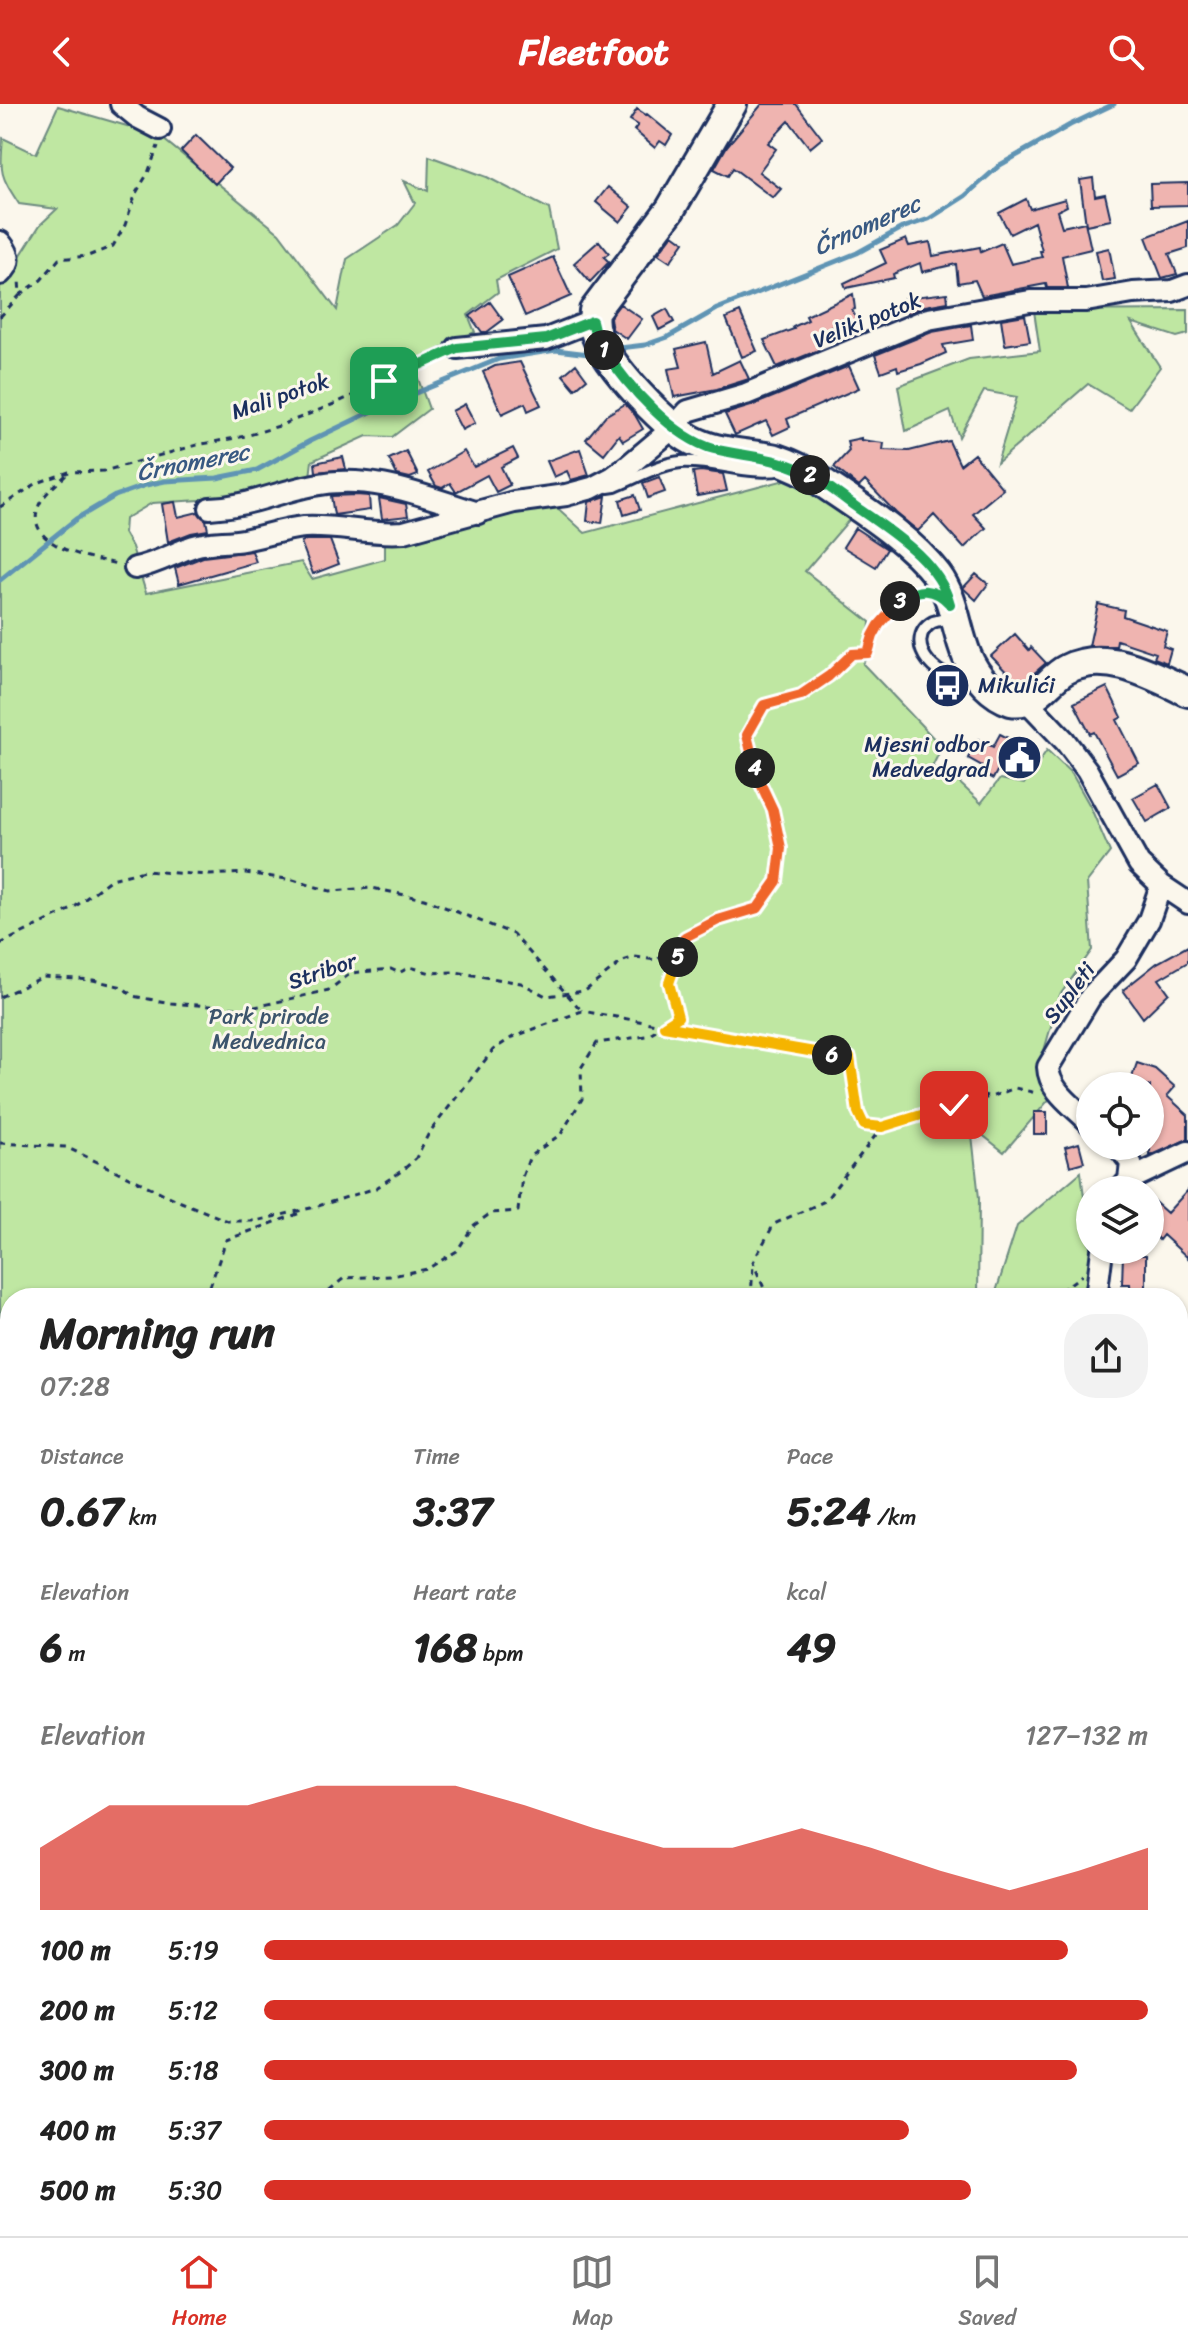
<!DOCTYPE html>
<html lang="en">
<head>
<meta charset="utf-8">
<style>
	body { margin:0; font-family:Sriracha,sans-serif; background:#f2f2f2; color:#222; height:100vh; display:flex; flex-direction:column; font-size:30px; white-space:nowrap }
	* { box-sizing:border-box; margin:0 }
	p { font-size:26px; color:#767676 }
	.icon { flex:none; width:44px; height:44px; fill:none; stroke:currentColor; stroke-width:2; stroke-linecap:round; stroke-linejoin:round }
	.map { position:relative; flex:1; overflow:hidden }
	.sheet { position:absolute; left:0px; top:1184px; width:1188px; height:948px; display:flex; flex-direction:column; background:#fff; border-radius:32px 32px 0 0; box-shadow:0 2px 6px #0004 }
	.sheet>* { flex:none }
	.controls { position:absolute; left:1076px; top:968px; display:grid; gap:16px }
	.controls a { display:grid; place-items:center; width:88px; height:88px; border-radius:50%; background:#fff; box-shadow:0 2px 6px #0004; font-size:40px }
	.pin { position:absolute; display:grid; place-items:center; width:68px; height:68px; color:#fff; margin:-34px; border-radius:16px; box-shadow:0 4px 12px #0006 }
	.km { position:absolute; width:40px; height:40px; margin:-20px; border-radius:50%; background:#222; color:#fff; font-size:22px; line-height:40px; text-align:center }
	.round { display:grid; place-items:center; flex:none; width:84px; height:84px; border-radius:32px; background:#f2f2f2 }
	.headline { display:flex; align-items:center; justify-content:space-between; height:136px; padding:0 40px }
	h1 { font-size:44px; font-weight:700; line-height:60px }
	.metrics { display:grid; grid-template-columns:repeat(3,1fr); gap:12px; height:136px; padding:8px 40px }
	.metrics div { display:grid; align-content:center }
	.metrics b { font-size:40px; font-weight:700 }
	.metrics small { font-size:22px; font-weight:400 }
	.metrics p { font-size:22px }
	.chart { height:224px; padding:16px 40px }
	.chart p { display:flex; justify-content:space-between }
	.chart svg { width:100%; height:144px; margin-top:8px; fill:#d93025; opacity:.7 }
	ul { padding:0 40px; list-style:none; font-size:26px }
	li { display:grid; grid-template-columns:128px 96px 1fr; align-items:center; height:60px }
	li i { height:20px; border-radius:10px; background:#d93025 }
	header { display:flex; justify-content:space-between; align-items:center; height:104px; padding:0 40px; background:#d93025; color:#fff; font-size:36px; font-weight:700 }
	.dock { display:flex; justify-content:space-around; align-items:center; height:112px; border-top:2px solid #e0e0e0; background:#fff; font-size:22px; color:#767676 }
	.dock a { display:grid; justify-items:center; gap:4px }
	.dock .on { color:#d93025 }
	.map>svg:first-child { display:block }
	.green { fill:#bfe7a2; stroke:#6d8b80; stroke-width:2 }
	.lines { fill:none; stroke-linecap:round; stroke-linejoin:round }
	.stream { stroke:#5f94b4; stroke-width:5 }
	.building { fill:#efb4b0; stroke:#1b2f5e; stroke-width:2 }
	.lane-casing { stroke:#1b2f5e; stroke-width:16 }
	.street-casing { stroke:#1b2f5e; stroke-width:26 }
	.secondary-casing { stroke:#1b2f5e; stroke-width:34 }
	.path { stroke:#1b2f5e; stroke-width:3; stroke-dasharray:6 6; stroke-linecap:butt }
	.lane { stroke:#fbf7ec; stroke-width:10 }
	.street { stroke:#fbf7ec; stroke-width:20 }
	.secondary { stroke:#fbf7ec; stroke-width:28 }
	.split-1-casing { stroke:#fff; stroke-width:16 }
	.split-2-casing { stroke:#fff; stroke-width:16 }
	.split-3-casing { stroke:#fff; stroke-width:16 }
	.split-4-casing { stroke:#fff; stroke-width:16 }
	.split-5-casing { stroke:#fff; stroke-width:16 }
	.split-6-casing { stroke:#fff; stroke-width:16 }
	.split-7-casing { stroke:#fff; stroke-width:16 }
	.split-1 { stroke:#22a559; stroke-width:10 }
	.split-2 { stroke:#22a559; stroke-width:10 }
	.split-3 { stroke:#22a559; stroke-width:10 }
	.split-4 { stroke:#f0652b; stroke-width:10 }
	.split-5 { stroke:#f0652b; stroke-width:10 }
	.split-6 { stroke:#f5b400; stroke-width:10 }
	.split-7 { stroke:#f5b400; stroke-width:10 }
	.labels { text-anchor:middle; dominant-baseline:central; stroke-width:6; stroke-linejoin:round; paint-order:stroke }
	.street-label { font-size:22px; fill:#1b2f5e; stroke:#fbf7ec }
	.poi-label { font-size:22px; fill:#1b2f5e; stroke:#fbf7ec; text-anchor:start }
	.park-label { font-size:22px; fill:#3c546c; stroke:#fbf7ec }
	.water-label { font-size:24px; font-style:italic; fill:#385982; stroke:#fbf7ec }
</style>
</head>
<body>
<header><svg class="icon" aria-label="back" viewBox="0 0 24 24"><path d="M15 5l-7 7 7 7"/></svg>Fleetfoot<svg class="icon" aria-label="search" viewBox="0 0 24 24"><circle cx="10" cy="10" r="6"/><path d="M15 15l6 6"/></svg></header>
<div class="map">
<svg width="1188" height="2132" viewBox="0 0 1188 2132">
	<rect width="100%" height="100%" fill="#fbf7ec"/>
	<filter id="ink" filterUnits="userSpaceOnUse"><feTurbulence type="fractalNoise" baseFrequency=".0125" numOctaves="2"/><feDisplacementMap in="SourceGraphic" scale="16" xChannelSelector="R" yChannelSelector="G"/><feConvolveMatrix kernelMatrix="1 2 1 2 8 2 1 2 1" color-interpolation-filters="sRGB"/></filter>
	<g filter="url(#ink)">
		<!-- green -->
		<path class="green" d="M58,2L158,31L279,129L337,206L347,155L398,121L415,99L404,77L428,87L429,52L487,73L549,105L557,145L496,176L498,188L468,211L475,228L412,258L429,305L392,333L367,332L312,357L310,373L233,394L152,399L125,415L124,429L132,443L146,489L301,458L312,475L385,455V437L551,398L585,429L796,373L855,409L805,467L870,518L868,549L863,560L942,643L932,663L950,670L981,699L1000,675L1024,680L1047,646L1072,670L1090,702L1110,748L1087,778L1092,846L1060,891L1037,971L1052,992L1004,1048L971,1022L979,1094L978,1194H10V2122H1178V1636L1188,1639V2132H0V175L5,176L40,121L57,105L19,100C0,71 0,70 3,34L36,50Z
			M1188,206V230L1177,233L1131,218L1160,263L1129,305L1088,280L997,359L1017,293L984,287L959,333L950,307L906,327L898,282L969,255L1040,247L1034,207Z
			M1081,1068L1095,1184L1093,1194H994L1017,1122Z"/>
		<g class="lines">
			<!-- stream -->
			<path class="stream" d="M620,244L645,241L668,233L717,205L857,149L902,124L929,115L965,92L1000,61L1070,21L1114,0
				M0,476L76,415L115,392L146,381L165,377L217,374L257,366L310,337L379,304L499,255L556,246L589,250"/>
		</g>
		<!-- building -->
		<path class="building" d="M762,0H796L822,34L810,44L789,17L768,39L776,45L759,68L781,85L773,94L733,64L728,72L714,65L727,42Z
			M637,5L646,11L647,10L672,31L666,41L660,37L655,44L634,26L638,21L630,16Z
			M196,31L230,64L215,80L181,47Z
			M1093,74L1095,92L1105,90L1111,116L1086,121L1080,76Z
			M1188,79V101L1151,102L1150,80Z
			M608,83L632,103L620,118L596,98Z
			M1026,95L1030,105L1065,95L1067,102L1057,107L1062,123L1085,118L1091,145L1062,152L1068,184H1047L1046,180L982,192L975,176L958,179L956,160L922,168L920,159L893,170L894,174L846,184L844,179L886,159L880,146L906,135L909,142L930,138L933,152L980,143L981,148L1002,139L1011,160L1042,153L1040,147H1042L1034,118L1010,130L999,109Z
			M1188,117V144L1169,150L1177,170L1162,174L1146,133Z
			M673,130L684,138L670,158L658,150Z
			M599,137L609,149L604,153L609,158L590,178L574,159Z
			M1109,144L1115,175L1102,177L1096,147Z
			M553,153L571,192L525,212L508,173Z
			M947,189L948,198L925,202L907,210L904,194Z
			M853,190L855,205L852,206L859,220L841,228L837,220L813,232L819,246L777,263L764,236L794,225L793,223L808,216L806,212Z
			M490,198L503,216L487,228H482L470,212Z
			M620,200L642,215L627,235L612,225L611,221L610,213Z
			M667,205L674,218L659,226L653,213Z
			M740,208L757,247L742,253L726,214Z
			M1025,211L1030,237L1005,241L1001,215Z
			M971,221L973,236L943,241L946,249L921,260L898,267L897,262L881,268L875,251L932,228Z
			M706,238L713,269L740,256L749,275L717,285L674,293L668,265L681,263L676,245Z
			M520,258L541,301L528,307L525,299L502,310L483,268L495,262Z
			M576,260L587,275L575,285L563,271Z
			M849,262L859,284L787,315L790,323L773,331L766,317L735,331L725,310L751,302Z
			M465,300L475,319L462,326L452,307Z
			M625,300L635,311L643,325L623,337L619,331L604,350L586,335L605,312Z
			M861,334V336L884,339L883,346L909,347L949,337L960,361L974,350L1003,385L973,410L986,424L964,444L934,411L918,427L896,409L865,377L859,383L834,363L849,347L847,337Z
			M513,344L518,354L501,363L510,381L496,388L487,371L456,388L450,379L442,384L436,382L428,368L464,347L474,363Z
			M580,345L589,371L571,376L567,367L554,373L547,357Z
			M406,347L418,371L410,374L397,371L389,355Z
			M343,353L346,365L316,368L315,359Z
			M701,367L723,370L727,387L697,392L693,368Z
			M659,373L665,388L648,394L643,379Z
			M356,391L369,392L370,406L334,411L331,392Z
			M635,391L640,406L624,411L620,396Z
			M606,392L602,419L587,417L589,398Z
			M379,394L406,400L408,412L382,415Z
			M175,398L178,413L198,408L206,416L208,426L191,429L168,438L162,400Z
			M855,424L887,445L876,463L843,443Z
			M306,436H330L339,460L313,470L301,438Z
			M252,447L256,458L179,480L175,464L203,453Z
			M976,470L988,480L976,496L963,484Z
			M1098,500L1124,506L1123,512L1167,527L1163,542L1171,545L1167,559L1154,554L1156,549L1117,536L1116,542H1089Z
			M1015,530L1029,546L1031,543L1046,559L1025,577L1018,580L991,552Z
			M1107,583L1122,613L1117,616L1139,659L1117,671L1094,628L1090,630L1074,599Z
			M1000,630L1031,646L1017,674L998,665L993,675L979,668L982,662L968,654L978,635L993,643Z
			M1158,680L1171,704L1147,718L1133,694Z
			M1188,842V858L1159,875L1169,889L1143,914L1123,886L1157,859Z
			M1137,959L1155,965L1175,983L1167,992L1188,1011V1035L1150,1052V982H1129Z
			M1034,1008H1047V1030H1034Z
			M1079,1039L1084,1058L1070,1062L1065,1043Z
			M1188,1086V1154L1163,1131L1159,1136L1150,1127V1094L1167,1109Z
			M1123,1151H1146V1194H1131L1130,1180H1122Z"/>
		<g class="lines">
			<defs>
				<path id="lane" d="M608,383L615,382C635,374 659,360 681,358C716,356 749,372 783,365
					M952,513C946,515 939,516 933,518C899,537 941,587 973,570"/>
				<path id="street" d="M121,0L137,13L160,25
					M0,138C10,150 13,159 0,170
					M457,244L546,235L592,217
					M210,404C251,402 276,388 314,381C372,369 423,392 478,409
					M135,464C156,460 174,449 194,442C210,437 227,439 243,436C264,432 284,425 304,423C338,421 371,431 404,428L514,398L566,391L592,384L613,373L629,361L673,324L688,307L746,290L928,215L1030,197H1086L1133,189L1172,187L1188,181
					M1025,595L1065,637L1087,666L1139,760L1161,781L1188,799
					M1090,1019C1074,1002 1049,987 1048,963L1091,892L1126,855L1149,816L1161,781
					M1118,1042L1131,1059L1129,1076
					M1120,1086L1129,1076L1188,1048
					M1096,1194L1102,1146
					M1178,1310L1188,1323"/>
				<path id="secondary" d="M732,0L670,106L594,207C593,215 593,222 596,230C607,261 668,327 698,339C723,350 750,349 776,355C791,360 806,367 819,376C858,403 908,433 937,471C962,505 953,547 986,581C993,588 1002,594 1011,597C1036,602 1048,574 1067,565C1107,545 1152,571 1188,588"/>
			</defs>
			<!-- lane casing -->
			<use href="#lane" class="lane-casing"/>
			<!-- street casing -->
			<use href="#street" class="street-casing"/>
			<!-- secondary casing -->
			<use href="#secondary" class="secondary-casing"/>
			<!-- path -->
			<path class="path" d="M20,191L41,176L59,155L88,152L113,142L125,121L136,89L148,69L158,42
				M0,213L20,191L19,176
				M66,371C58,379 46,388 40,399C19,442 91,454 117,460
				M0,403L37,379L69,368L104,367L197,341L246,332L279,322L334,300L442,250
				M0,840L72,805L111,775L144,767L209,771L246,769L293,776L330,787L372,784L424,795L513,830L581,906
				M0,893L43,873L93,876L123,883L132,892L171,899L246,905L329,886L351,869L391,865L399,869L410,863L431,869L455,868L521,879L546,892L585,887L623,857L635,853L657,856L682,835
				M953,974L960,984L987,992
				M0,1039L66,1043L181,1098L228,1117H256L315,1103L376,1084L403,1066L416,1054L429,1029L493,946L513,933L582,907L850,954L858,1008L864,1021L882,1023L954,1001L991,993L1015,984L1036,989
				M206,1194L226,1136L300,1109
				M320,1194L344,1174L392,1172L427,1165L457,1147L473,1122L491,1109L518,1107L522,1073L530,1052L561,1030L582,995L581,964L597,939L646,932L678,913L669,879L685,833L718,816L758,804L777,777L781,744L773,706L758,674L747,631L764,601L801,591L829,572L852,550L868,549L873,532L879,521L899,498L909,491L920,487
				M751,1194L753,1161
				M768,1194L753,1158L774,1120L825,1097L882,1023
				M1051,1194L1082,1171
				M0,1322L10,1320
				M1178,1728H1188
				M1178,1813L1188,1811
				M0,1989L10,1988
				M0,2039L10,2035
				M15,2132L23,2122
				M87,2132L102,2122"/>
			<!-- lane -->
			<use href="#lane" class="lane"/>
			<!-- street -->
			<use href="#street" class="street"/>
			<!-- secondary -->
			<use href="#secondary" class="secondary"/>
		</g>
	</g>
	<g class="lines" filter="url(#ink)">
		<defs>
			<path id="split-1" d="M384,277L457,244L546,235L592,217L595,229L604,246"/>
			<path id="split-2" d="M604,246C626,280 673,334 714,345C747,353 780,353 810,371"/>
			<path id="split-3" d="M810,371C826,380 841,392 856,403C891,428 938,456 950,500C934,483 919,483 900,497"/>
			<path id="split-4" d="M755,664L747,631L764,601L801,591L829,572L852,550L868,549L873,532L879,521L900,497"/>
			<path id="split-5" d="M678,853L685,833L718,816L758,804L777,777L781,744L773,706L758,674L755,664"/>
			<path id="split-6" d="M678,853L669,879L678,913L664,922L832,951"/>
			<path id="split-7" d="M832,951L850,954L858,1008L864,1021L882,1023L954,1001"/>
		</defs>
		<!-- split-1 casing -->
		<use href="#split-1" class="split-1-casing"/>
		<!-- split-2 casing -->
		<use href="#split-2" class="split-2-casing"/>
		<!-- split-3 casing -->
		<use href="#split-3" class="split-3-casing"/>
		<!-- split-4 casing -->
		<use href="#split-4" class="split-4-casing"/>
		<!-- split-5 casing -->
		<use href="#split-5" class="split-5-casing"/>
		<!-- split-6 casing -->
		<use href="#split-6" class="split-6-casing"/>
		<!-- split-7 casing -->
		<use href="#split-7" class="split-7-casing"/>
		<!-- split-1 -->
		<use href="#split-1" class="split-1"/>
		<!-- split-2 -->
		<use href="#split-2" class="split-2"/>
		<!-- split-3 -->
		<use href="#split-3" class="split-3"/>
		<!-- split-4 -->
		<use href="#split-4" class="split-4"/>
		<!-- split-5 -->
		<use href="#split-5" class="split-5"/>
		<!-- split-6 -->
		<use href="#split-6" class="split-6"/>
		<!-- split-7 -->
		<use href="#split-7" class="split-7"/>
	</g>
	<!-- icons -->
	<defs>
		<symbol id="bus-disc" viewBox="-11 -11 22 22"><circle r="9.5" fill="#1b2f5e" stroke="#fbf7ec"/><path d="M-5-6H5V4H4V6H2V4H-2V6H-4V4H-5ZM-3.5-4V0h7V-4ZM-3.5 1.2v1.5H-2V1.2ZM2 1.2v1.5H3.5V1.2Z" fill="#fff"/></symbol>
		<symbol id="civic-disc" viewBox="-11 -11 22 22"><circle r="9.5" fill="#1b2f5e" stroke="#fbf7ec"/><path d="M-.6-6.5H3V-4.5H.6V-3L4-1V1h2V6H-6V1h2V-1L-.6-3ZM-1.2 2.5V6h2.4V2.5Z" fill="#fff"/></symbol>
	</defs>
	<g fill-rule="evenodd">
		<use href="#bus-disc" x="922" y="556" width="51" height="51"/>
		<use href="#civic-disc" x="994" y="628" width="51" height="51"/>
	</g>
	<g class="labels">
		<!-- street labels -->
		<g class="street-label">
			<text transform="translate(867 216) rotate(-22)">Veliki potok</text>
			<text transform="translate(280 292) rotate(-19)">Mali potok</text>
			<text transform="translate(322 867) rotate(-19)">Stribor</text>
			<text transform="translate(1069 889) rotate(-53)">Supleti</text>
		</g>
		<!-- poi labels -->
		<g class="poi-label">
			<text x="978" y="581">Mikulići</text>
			<text x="989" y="640" text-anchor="end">Mjesni odbor<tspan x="989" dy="25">Medvedgrad</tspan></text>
		</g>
		<!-- park labels -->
		<g class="park-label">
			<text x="269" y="912">Park prirode<tspan x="269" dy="25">Medvednica</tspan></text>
		</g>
		<!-- water labels -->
		<g class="water-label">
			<text transform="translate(867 121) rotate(-24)">Črnomerec</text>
			<text transform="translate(193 358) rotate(-11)">Črnomerec</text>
		</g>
	</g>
</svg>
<div class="controls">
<a><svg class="icon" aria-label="locate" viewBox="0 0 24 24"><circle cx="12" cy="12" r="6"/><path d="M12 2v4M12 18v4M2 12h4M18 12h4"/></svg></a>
<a><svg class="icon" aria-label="layers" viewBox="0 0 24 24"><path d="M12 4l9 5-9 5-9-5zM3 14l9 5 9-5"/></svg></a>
</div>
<div class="pin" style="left:384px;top:277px;background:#1e9e55"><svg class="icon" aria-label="arrive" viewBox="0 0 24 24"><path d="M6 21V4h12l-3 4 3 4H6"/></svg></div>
<div class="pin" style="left:954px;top:1001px;background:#d93025"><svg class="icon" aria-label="check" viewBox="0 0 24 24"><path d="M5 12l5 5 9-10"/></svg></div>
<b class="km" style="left:604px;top:246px">1</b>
<b class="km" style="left:810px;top:371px">2</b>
<b class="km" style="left:900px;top:497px">3</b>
<b class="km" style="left:755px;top:664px">4</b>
<b class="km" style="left:678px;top:853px">5</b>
<b class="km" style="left:832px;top:951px">6</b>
<section class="sheet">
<div class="headline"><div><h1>Morning run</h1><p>07:28</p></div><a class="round"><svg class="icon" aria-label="share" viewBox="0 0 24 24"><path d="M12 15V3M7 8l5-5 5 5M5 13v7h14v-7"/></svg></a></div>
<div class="metrics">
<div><p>Distance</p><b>0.67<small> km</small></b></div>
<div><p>Time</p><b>3:37</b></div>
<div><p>Pace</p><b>5:24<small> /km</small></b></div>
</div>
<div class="metrics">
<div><p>Elevation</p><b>6<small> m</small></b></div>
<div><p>Heart rate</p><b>168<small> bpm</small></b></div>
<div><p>kcal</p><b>49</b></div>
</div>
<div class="chart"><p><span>Elevation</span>127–132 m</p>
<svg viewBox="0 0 160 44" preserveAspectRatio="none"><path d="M0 44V25L10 12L20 12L30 12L40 6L50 6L60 6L70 12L80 19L90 25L100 25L110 19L120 25L130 32L140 38L150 32L160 25V44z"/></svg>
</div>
<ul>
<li><b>100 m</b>5:19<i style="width:91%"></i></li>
<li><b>200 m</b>5:12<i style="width:100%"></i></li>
<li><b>300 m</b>5:18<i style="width:92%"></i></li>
<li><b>400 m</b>5:37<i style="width:73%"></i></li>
<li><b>500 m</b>5:30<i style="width:80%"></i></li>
</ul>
</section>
</div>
<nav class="dock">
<a class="on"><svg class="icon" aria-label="home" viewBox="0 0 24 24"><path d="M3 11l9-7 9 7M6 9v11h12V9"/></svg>Home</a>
<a><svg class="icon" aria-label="map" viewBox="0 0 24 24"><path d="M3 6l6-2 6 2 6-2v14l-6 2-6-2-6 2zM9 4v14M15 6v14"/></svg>Map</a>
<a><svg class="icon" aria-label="saved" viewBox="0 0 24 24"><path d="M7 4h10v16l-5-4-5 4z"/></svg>Saved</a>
</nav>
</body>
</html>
